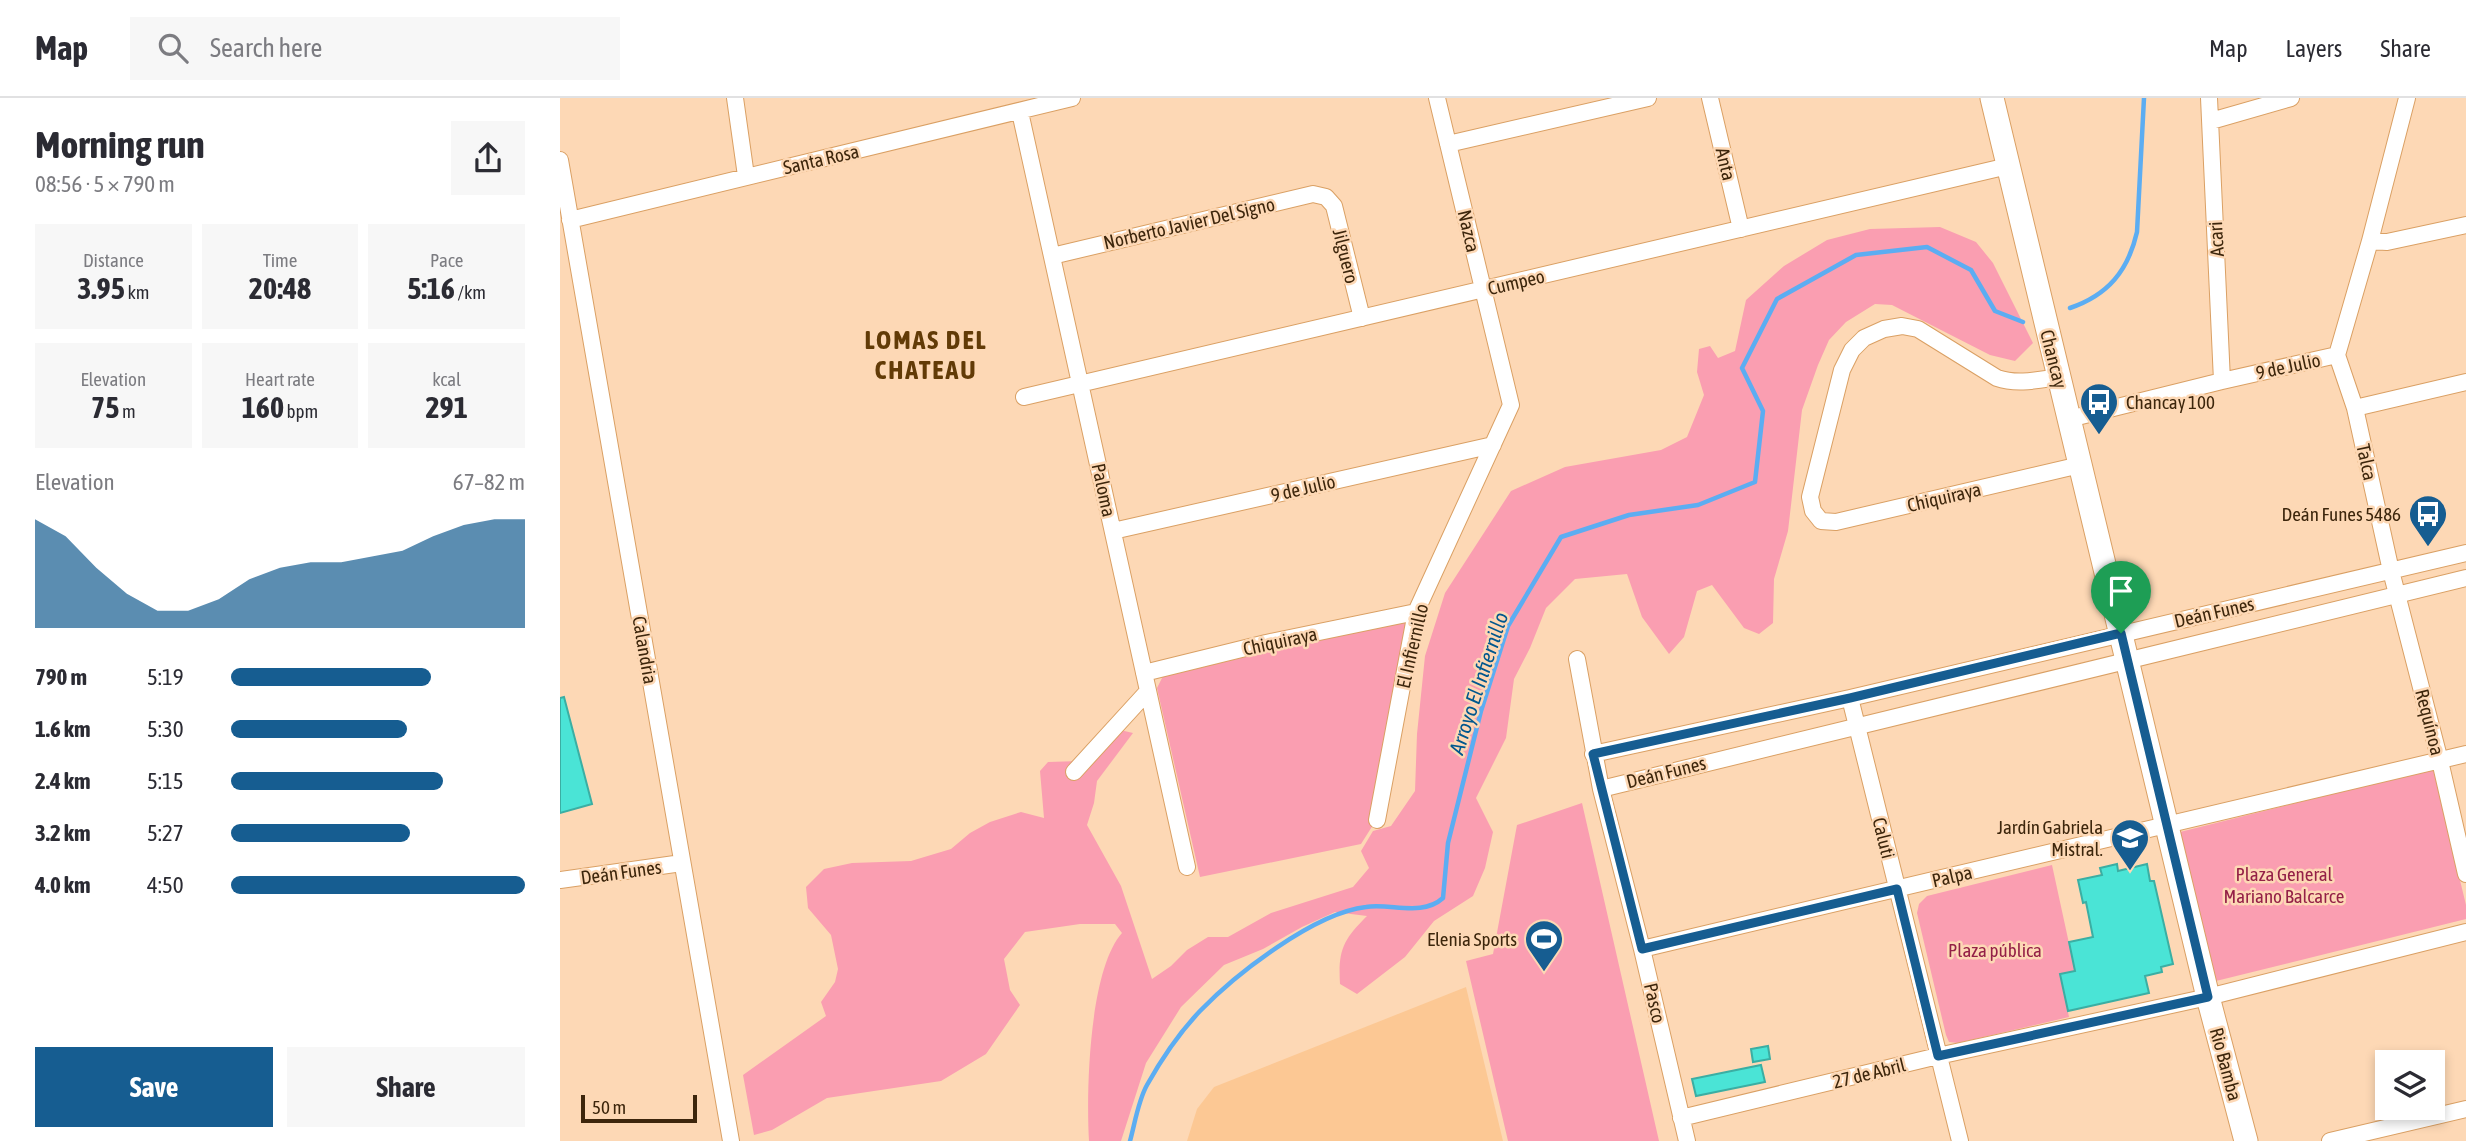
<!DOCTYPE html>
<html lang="en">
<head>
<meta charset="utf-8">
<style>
	body { margin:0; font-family:"Asap Condensed",sans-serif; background:#f7f7f7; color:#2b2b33; height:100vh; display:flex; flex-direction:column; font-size:26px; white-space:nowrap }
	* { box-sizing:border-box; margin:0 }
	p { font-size:23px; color:#7c7c81 }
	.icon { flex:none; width:38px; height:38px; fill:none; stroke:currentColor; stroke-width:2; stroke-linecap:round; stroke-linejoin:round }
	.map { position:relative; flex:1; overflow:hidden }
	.panel { display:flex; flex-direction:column; background:#fff; width:560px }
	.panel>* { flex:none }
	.controls { position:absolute; left:1815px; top:952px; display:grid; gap:14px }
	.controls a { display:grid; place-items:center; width:70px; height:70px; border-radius:0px; background:#fff; box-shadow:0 4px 10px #0003; font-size:35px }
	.scale { position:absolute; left:21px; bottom:18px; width:116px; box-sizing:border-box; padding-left:7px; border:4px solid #3d260c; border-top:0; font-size:19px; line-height:24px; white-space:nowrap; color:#3d260c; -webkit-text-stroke:5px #fdd8b5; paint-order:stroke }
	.pin { position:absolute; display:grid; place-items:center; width:60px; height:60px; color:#fff; margin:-72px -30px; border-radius:50% 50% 50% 0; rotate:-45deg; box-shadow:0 0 7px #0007 }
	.pin .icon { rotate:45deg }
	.round { display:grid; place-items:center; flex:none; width:74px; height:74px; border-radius:0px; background:#f7f7f7 }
	.headline { display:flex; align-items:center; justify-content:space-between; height:119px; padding:0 35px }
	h1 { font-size:38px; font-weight:700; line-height:52px }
	.figures { display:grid; grid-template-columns:repeat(3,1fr); gap:10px; height:119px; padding:7px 35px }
	.figures div { display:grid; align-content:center; border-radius:0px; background:#f7f7f7; text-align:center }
	.figures b { font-size:30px; font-weight:700 }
	.figures small { font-size:19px; font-weight:400 }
	.figures p { font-size:19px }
	.chart { height:196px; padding:14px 35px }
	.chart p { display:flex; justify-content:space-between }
	.chart svg { width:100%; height:126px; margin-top:7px; fill:#165d91; opacity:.7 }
	.primary-button { display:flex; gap:14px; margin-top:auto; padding:14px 35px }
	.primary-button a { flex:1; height:80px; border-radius:0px; background:#165d91; color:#fff; font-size:28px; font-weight:700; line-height:80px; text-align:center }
	.primary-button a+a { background:#f7f7f7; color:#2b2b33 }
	ul { padding:0 35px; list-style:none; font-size:23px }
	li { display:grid; grid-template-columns:112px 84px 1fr; align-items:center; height:52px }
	li i { height:18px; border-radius:9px; background:#165d91 }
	header { display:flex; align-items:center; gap:42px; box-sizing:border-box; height:98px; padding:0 35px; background:#fff; border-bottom:2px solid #e1e1e2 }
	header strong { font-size:33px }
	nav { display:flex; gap:38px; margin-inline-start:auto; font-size:24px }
	.search { width:490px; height:63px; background:#f7f7f7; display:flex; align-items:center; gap:18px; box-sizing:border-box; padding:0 24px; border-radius:0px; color:#7c7c81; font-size:26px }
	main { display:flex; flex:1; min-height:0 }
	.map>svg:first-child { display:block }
	.built { fill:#fcc894 }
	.green { fill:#fa9eb1 }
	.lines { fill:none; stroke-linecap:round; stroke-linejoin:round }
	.stream { stroke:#5cadf2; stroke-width:4.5 }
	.building { fill:#4ae4d6; stroke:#3baea3; stroke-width:2 }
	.minor-casing { stroke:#daa064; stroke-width:18 }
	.secondary-casing { stroke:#daa064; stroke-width:25 }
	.minor { stroke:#fff; stroke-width:16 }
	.secondary { stroke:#fff; stroke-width:23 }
	.route-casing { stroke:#fff; stroke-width:14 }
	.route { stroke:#165d91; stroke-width:9 }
	.labels { text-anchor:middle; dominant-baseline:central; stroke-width:5; stroke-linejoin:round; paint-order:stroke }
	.street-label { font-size:19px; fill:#3d260c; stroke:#fdd8b5 }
	.poi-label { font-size:19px; fill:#3d260c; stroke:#fdd8b5; text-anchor:end }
	.park-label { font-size:19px; fill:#942047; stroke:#fdd8b5 }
	.water-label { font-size:21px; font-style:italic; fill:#01578e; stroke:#fdd8b5 }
	.district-label { font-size:26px; font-weight:bold; letter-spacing:2px; fill:#623b07; stroke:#fdd8b5 }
</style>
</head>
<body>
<header>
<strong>Map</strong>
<div class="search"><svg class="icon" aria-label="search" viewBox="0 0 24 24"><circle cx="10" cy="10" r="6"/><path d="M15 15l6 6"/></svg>Search here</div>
<nav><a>Map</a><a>Layers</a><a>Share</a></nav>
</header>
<main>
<section class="panel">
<div class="headline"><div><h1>Morning run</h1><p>08:56 · 5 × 790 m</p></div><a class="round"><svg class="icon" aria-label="share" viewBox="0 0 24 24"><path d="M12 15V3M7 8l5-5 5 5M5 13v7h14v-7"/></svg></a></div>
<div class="figures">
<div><p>Distance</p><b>3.95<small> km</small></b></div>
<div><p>Time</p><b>20:48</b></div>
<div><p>Pace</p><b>5:16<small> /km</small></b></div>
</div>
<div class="figures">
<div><p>Elevation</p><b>75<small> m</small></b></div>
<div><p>Heart rate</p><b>160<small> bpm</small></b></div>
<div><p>kcal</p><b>291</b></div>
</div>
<div class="chart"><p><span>Elevation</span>67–82 m</p>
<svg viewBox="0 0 160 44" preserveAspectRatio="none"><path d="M0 44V6L10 12L20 23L30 32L40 38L50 38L60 34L70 27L80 23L90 21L100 21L110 19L120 17L130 12L140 8L150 6L160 6V44z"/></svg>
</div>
<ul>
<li><b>790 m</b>5:19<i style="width:68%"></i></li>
<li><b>1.6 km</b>5:30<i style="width:60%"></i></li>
<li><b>2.4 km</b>5:15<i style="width:72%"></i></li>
<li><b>3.2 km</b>5:27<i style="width:61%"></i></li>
<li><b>4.0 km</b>4:50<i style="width:100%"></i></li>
</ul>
<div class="primary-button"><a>Save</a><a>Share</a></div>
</section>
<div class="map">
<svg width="1906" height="1043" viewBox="0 0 1906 1043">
	<rect width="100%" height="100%" fill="#fdd8b5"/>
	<!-- built -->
	<path class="built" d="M906,889L943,1043H627L637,1011L654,989Z"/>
	<!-- green -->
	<path class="green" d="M1380,129L1416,144L1433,165L1473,245L1455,263L1430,257L1332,207L1315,206L1286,224L1269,242L1258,267L1242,312L1228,433L1214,481L1213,525L1199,536L1184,530L1152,487L1137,493L1124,539L1109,556L1082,519L1067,476L1015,481L986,510L970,550L954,581L946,640L916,700L933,734L925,770L913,798L874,823L845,859L797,896L780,886C778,852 783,842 807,818L775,814L742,829L703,851L664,867L621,909L586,965L561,1043H529C526,994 529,872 562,835L555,826H520L465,834L444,861L450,892L460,907L426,956L381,983L267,1000L212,1032L194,1037L183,977L266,918L261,904L275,884L278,871L271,837L248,810L246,789L264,771L292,765L351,763L391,751L410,735L430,724L461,714L484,720L480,673L488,664L520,663L560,632L573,635L537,683L534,705L527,727L561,788L592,881L611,868L627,852L648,839H668L711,815L793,789L809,770L801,753L813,733L831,728L855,693L857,636L865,558L885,495L951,393L1005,369L1101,352L1127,339L1144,297L1137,274L1139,251L1150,248L1158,260L1175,253L1186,202L1224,168L1267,142L1310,131Z
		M843,523L847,526L813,727L801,746L640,779L597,590L603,578Z
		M1873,671L1906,807V821L1656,883L1620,734Z
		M1022,705L1099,1043H948L906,863L933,856L957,727Z
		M1492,767L1515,873L1500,876L1509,919L1398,945L1389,944L1386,937L1357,815L1359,806L1367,798Z"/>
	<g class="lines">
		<!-- stream -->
		<path class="stream" d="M1510,210C1548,197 1568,173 1577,134L1584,0
			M570,1043C575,1025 578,1003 587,987C601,962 620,934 640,913C676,876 754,815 806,809C831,805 862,819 883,800L888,745L921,613L948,528L1001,439L1069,417L1138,407L1195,384L1203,313L1182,270L1217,201L1296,157L1367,149L1411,172L1435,213L1463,224"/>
	</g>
	<!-- building -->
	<path class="building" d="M4,599L32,706L0,715V600Z
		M1557,766L1558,773L1587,766L1590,783H1594L1613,866L1601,869L1602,874L1585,878L1589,895L1508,913L1500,876L1515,873L1509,844L1533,839L1526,804L1523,805L1518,782L1542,777L1540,770Z
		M1208,948L1210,961L1193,964L1191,951Z
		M1201,967L1205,984L1136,998L1132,981Z"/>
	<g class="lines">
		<defs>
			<path id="minor" d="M175,0L186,78
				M1150,0L1181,131
				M1649,0L1662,283
				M460,14L627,769
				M1651,23L1731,0
				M888,46L1088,0
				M0,62L171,1043
				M10,122L512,0
				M1810,143L1847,0
				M492,158L753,96L766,99L774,108L802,220
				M1777,257L1795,310L1831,473L1880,663L1906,776
				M1499,279C1478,282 1457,287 1437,280L1358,231L1342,228L1324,231L1304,240L1292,252L1282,272L1250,399L1253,413L1261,423L1276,424L1520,367
				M464,299L1448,68
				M1795,310L1906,284
				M1509,321L1662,283L1777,257L1810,143L1827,144L1906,127
				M553,433L933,347
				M1017,561L1041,691L1082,851L1127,1043
				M584,575L706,545L856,514
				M1290,600L1400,1043
				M1033,656L1290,600L1906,455
				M514,674L588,593
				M1041,691L1906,480
				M817,722L856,514L951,307L877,0
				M0,782L122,765
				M1082,851L1906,656
				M1121,1020L1378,958L1648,899L1906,834
				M1770,1043L1906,1011"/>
			<path id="secondary" d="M1432,0L1648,899L1686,1043"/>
		</defs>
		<!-- minor casing -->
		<use href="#minor" class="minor-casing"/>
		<!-- secondary casing -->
		<use href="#secondary" class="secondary-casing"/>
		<!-- minor -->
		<use href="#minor" class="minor"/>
		<!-- secondary -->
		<use href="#secondary" class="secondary"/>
	</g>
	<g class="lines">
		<defs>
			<path id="route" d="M1561,535L1648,899L1378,958L1337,791L1082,851L1033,656L1290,600Z"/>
		</defs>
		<!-- route casing -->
		<use href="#route" class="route-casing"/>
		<!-- route -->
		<use href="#route" class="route"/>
	</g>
	<!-- icons -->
	<defs>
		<symbol id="bus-pin" viewBox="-11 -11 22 30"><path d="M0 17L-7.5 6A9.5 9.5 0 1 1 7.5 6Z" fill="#165d91" stroke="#fdd8b5"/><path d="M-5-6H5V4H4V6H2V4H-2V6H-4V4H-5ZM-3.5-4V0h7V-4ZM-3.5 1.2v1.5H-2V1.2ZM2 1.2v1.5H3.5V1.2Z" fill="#fff"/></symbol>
		<symbol id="school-pin" viewBox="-11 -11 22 30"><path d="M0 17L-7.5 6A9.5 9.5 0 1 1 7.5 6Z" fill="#165d91" stroke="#fdd8b5"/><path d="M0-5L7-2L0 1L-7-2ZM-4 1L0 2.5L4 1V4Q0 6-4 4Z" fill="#fff"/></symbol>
		<symbol id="stadium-pin" viewBox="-11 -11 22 30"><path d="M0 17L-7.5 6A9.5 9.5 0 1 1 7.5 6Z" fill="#165d91" stroke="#fdd8b5"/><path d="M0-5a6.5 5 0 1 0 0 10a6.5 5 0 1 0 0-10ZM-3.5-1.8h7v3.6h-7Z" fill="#fff"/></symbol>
	</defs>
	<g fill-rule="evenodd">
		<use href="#bus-pin" x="1517" y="282" width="44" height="60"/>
		<use href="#bus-pin" x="1846" y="394" width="44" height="60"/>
		<use href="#school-pin" x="1548" y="718" width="44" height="60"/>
		<use href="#stadium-pin" x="962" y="819" width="44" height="60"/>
	</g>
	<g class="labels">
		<!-- street labels -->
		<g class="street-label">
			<text transform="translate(261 61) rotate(-13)">Santa Rosa</text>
			<text transform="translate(1166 66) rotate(77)">Anta</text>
			<text transform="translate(629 125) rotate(-13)">Norberto Javier Del Signo</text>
			<text transform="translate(909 133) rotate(77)">Nazca</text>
			<text transform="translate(1656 141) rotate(-93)">Acari</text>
			<text transform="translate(786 158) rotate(76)">Jilguero</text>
			<text transform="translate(956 184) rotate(-13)">Cumpeo</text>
			<text transform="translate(1494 261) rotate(76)">Chancay</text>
			<text transform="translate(1728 268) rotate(-12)">9 de Julio</text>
			<text transform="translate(1807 364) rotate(78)">Talca</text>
			<text transform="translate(743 390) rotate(-13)">9 de Julio</text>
			<text transform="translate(544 392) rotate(78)">Paloma</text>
			<text transform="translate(1384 399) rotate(-13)">Chiquiraya</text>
			<text transform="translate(1654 514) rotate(-13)">Deán Funes</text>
			<text transform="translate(720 543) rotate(-12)">Chiquiraya</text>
			<text transform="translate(852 548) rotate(-77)">El Infiernillo</text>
			<text transform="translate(85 552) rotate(80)">Calandria</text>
			<text transform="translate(1870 624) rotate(76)">Requínoa</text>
			<text transform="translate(1106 674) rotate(-14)">Deán Funes</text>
			<text transform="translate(1324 740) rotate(76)">Caluti</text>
			<text transform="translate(61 774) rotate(-8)">Deán Funes</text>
			<text transform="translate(1392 778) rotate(-13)">Palpa</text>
			<text transform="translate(1095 905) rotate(77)">Pasco</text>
			<text transform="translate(1666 966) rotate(75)">Rio Bamba</text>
			<text transform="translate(1309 975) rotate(-14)">27 de Abril</text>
		</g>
		<!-- poi labels -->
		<g class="poi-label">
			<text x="1566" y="304" text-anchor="start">Chancay 100</text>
			<text x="1841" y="416">Deán Funes 5486</text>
			<text x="1543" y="729">Jardín Gabriela<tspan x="1543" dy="22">Mistral.</tspan></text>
			<text x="957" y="841">Elenia Sports</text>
		</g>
		<!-- park labels -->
		<g class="park-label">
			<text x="1724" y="776">Plaza General<tspan x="1724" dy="22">Mariano Balcarce</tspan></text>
			<text x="1435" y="852">Plaza pública</text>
		</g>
		<!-- water labels -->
		<g class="water-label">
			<text transform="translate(918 585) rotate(-72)">Arroyo El Infiernillo</text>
		</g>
		<!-- district labels -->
		<g class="district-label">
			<text x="366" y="242">LOMAS DEL<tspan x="366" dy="30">CHATEAU</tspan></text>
		</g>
	</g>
</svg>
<div class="controls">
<a><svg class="icon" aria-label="layers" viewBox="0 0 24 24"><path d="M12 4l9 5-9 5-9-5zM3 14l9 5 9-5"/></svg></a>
</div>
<div class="scale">50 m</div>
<div class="pin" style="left:1561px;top:535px;background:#1e9e55"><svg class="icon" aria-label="arrive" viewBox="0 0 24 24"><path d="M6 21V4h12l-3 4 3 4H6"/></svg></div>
</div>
</main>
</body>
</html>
